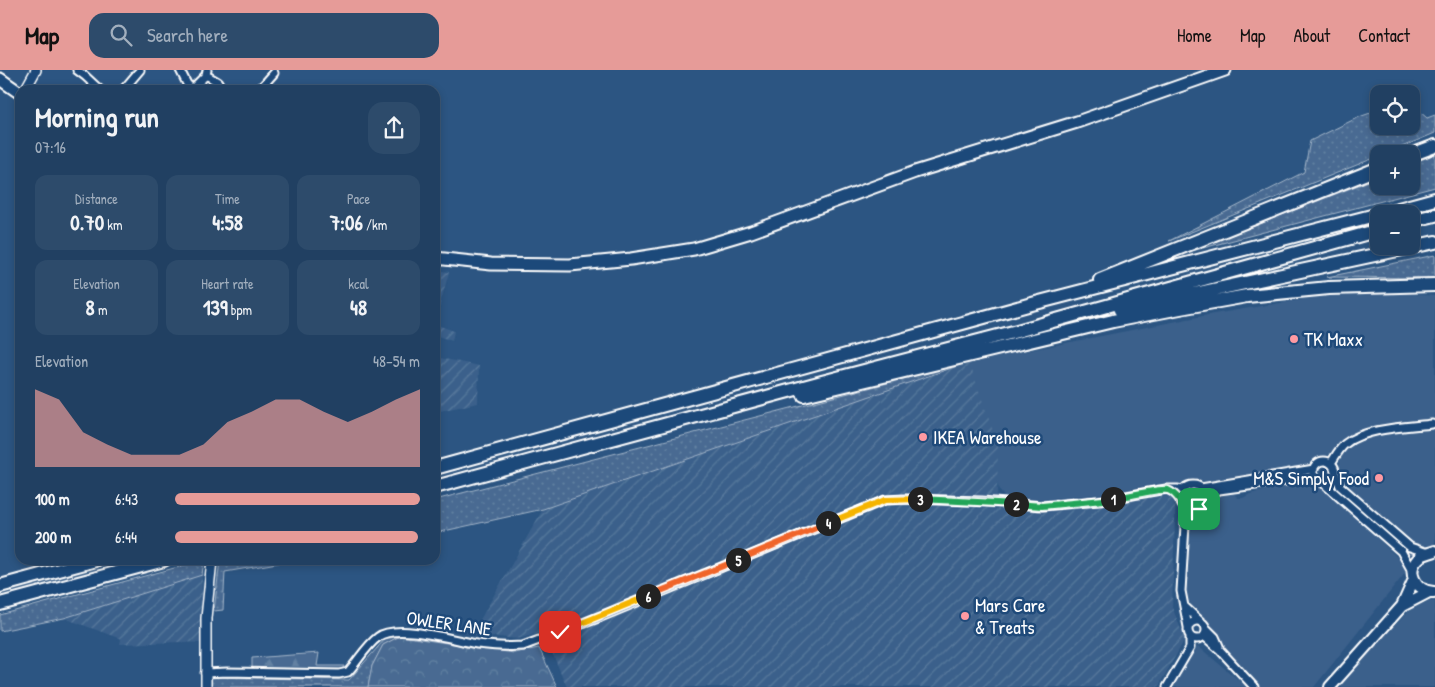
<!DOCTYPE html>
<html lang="en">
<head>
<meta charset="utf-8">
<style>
	body { margin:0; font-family:"Patrick Hand",sans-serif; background:#2d4b6b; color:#f1f3f6; height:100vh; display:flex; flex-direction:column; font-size:19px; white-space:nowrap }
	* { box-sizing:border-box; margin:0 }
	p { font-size:16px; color:#a2afbe }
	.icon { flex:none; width:28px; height:28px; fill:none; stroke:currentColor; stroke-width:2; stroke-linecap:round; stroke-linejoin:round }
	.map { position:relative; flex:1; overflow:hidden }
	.panel { position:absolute; left:15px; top:15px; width:425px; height:480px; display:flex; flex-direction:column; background:#214062; border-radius:15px; box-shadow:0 2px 8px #0003,0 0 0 1px #3e5977 }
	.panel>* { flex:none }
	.controls { position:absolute; left:1370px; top:15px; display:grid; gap:10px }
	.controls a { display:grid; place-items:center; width:50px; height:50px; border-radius:10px; background:#214062; box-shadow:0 2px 8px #0003,0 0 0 1px #3e5977; font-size:25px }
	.pin { position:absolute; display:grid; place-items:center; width:42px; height:42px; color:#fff; margin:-21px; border-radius:10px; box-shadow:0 2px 8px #0006 }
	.km { position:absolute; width:25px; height:25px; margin:-12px; border-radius:50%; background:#222; color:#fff; font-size:14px; line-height:25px; text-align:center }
	.round { display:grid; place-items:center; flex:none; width:52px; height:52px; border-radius:15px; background:#2d4b6b }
	.head { display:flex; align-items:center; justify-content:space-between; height:85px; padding:0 20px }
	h1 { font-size:28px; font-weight:700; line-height:38px }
	.stats { display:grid; grid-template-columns:repeat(3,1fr); gap:8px; height:85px; padding:5px 20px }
	.stats div { display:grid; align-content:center; border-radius:12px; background:#2d4b6b; text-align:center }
	.stats b { font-size:21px; font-weight:700 }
	.stats small { font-size:14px; font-weight:400 }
	.stats p { font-size:14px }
	.chart { height:140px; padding:10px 20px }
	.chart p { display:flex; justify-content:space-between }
	.chart svg { width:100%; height:90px; margin-top:5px; fill:#e69b98; opacity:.7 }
	ul { padding:0 20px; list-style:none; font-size:16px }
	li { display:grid; grid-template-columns:80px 60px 1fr; align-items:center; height:38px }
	li i { height:12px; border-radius:6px; background:#e69b98 }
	header { display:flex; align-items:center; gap:30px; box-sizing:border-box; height:70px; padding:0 25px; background:#e69b98; color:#111 }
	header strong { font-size:24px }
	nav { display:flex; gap:28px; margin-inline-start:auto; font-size:18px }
	.search { width:350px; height:45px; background:#2d4b6b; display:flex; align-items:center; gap:12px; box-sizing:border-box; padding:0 18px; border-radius:15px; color:#a2afbe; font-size:19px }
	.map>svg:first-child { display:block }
	.built { fill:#3b618b }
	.industrial { fill:url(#industrial-furrows) }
	.grass { fill:url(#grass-dots); stroke:#a4b5c8 }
	.forest { fill:url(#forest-firs); stroke:#a4b5c8 }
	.park { fill:url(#park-crowns); stroke:#a4b5c8 }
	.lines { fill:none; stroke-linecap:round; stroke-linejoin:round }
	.minor-casing { stroke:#fff; stroke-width:11 }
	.secondary-casing { stroke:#fff; stroke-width:12 }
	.primary-casing { stroke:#fff; stroke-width:14 }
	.trunk-casing { stroke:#fff; stroke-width:15 }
	.motorway-casing { stroke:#fff; stroke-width:16 }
	.minor { stroke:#1f4a7a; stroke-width:7 }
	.secondary { stroke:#1f4a7a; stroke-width:9 }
	.primary { stroke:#1f4a7a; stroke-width:10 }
	.trunk { stroke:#1f4a7a; stroke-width:11 }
	.motorway { stroke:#1f4a7a; stroke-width:12 }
	.split-1-casing { stroke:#fff; stroke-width:10 }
	.split-2-casing { stroke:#fff; stroke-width:10 }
	.split-3-casing { stroke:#fff; stroke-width:10 }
	.split-4-casing { stroke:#fff; stroke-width:10 }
	.split-5-casing { stroke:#fff; stroke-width:10 }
	.split-6-casing { stroke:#fff; stroke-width:10 }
	.split-7-casing { stroke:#fff; stroke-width:10 }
	.split-1 { stroke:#22a559; stroke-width:6 }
	.split-2 { stroke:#22a559; stroke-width:6 }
	.split-3 { stroke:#22a559; stroke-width:6 }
	.split-4 { stroke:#f5b400; stroke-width:6 }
	.split-5 { stroke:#f0652b; stroke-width:6 }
	.split-6 { stroke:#f0652b; stroke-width:6 }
	.split-7 { stroke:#f5b400; stroke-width:6 }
	.poi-dot { fill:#ff9aa2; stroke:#1f4a7a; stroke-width:2 }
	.labels { text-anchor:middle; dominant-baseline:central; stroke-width:5; stroke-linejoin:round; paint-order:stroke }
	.poi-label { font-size:19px; fill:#fff; stroke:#1f4a7a; text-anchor:start }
	.street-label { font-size:19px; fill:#fff; stroke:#1f4a7a }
</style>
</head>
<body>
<header>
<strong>Map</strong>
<div class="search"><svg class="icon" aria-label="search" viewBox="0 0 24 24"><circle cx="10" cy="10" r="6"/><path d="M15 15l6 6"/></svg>Search here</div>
<nav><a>Home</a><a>Map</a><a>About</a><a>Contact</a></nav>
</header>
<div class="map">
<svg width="1435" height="617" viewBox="0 0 1435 617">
	<defs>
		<pattern id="industrial-furrows" width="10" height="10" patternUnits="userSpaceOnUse" patternTransform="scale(1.25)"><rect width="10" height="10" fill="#3b618b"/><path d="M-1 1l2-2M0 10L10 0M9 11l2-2" fill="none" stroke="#58799c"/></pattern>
		<pattern id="grass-dots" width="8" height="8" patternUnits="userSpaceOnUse" patternTransform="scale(1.25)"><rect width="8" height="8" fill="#486b92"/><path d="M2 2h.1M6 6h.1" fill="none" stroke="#6381a2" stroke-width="1.8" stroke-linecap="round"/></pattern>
		<pattern id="forest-firs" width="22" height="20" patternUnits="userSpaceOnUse" patternTransform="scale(1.25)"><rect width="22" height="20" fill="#486b92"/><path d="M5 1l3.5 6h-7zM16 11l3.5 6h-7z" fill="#6381a2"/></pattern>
		<pattern id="park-crowns" width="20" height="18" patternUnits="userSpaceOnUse" patternTransform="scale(1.25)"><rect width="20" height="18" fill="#486b92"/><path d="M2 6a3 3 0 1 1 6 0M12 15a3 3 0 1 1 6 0" fill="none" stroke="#6381a2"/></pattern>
	</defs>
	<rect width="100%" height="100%" fill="#2c5582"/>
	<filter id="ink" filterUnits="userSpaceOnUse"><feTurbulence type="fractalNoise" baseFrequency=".02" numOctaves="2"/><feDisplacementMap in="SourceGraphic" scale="10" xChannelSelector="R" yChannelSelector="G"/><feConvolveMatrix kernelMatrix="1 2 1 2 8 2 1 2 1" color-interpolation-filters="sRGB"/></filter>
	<g filter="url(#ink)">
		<!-- built -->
		<path class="built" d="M1396,223L1435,226V473L1432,475L1418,476L1407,471L1377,440L1351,418L1341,407L1340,395V386L1352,374L1347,366L1340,371L1334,382L1319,389L1312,396L1255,405L1111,426L1042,432L1006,429L999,420L969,292L1208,245L1334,224Z
			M1306,410L1314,412L1377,468L1399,489L1406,502L1314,617H1260L1239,597L1213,560L1209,552L1196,544L1190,537L1185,520V486L1191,460L1207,434L1219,425L1232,422L1238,428H1243L1250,424Z
			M1435,530V617H1339L1377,574L1414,536Z
			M1198,576L1200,578L1247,617H1172Z"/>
		<!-- industrial -->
		<path class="industrial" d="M435,200L449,202L435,252Z
			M435,254L454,261L452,271L435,265Z
			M435,287L479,296L478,333L435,342Z
			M969,292L998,375L997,432L1051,435L1176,416L1172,537L1185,569L1158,617H567L543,562L518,569L472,564L543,439Z
			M202,505V573L180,572L120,574L121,569L64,548Z"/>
		<!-- grass -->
		<path class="grass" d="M1411,34L1427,48L1435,45V63L1385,84H1379V86L1169,171L1304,102L1310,71L1359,47L1379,40V56H1411Z
			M1435,84V117L1188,182L1379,107V116H1411V94Z
			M1435,185V208L1327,207Z
			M969,292L543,439L435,463V430Z
			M204,490L202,505L64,548L0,561V545Z
			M220,490H295L225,502L223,540L214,541Z
			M400,566L383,575L372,596L368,617H209V607L349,610L385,569Z"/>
		<!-- forest -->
		<path class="forest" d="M319,583L317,596H344L342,600L252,599V588Z"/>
		<!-- park -->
		<path class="park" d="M400,566L514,583L539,578L557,617H368L372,596L383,575Z"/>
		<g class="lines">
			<defs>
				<path id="minor" d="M77,0L85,6L100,20
					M180,0L187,14L192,19
					M206,5L218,12L222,20
					M123,20L140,0
					M191,20L206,5L207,0
					M259,20L274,3
					M1313 402a11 11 0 1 1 22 0a11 11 0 1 1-22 0Z
					M1331,393C1335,387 1339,379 1345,374C1364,358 1407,357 1432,354
					M1335,403L1340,416L1410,477L1428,483
					M1322,412L1401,481L1412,501
					M1180 428a13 13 0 1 1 26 0a13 13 0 1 1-26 0Z
					M1201,418L1314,399
					M1206,428L1219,420L1315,407
					M1186,439L1181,521L1188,557
					M1184,536L1200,551
					M1188 560a9 9 0 1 1 18 0a9 9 0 1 1-18 0Z
					M1206,558L1215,567L1219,576
					M1204,566L1219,579L1254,617
					M205,603L227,602L339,604L348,602C358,591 366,576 378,567C396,553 455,570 477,574C492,576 508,577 523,576L601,547L885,430L905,429L982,431L1042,436L1099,431L1166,419H1177L1182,420
					M1167,617L1190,578V566"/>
				<path id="secondary" d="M25,20L36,0
					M206,617V548L212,490"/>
				<path id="primary" d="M1434,522C1416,522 1404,500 1420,487C1424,484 1430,483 1435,481
					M1402,536L1414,509
					M1330,617L1402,536L1429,522"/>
				<path id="trunk" d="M0,9L20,23
					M435,188L491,194L570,195L631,189L694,179L751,162L915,102L1077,52L1225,0"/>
				<path id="motorway" d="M1411,85L1435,76
					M1380,144L1435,129
					M1411,151L1435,145
					M1100,210L1379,98
					M1120,240L1435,172
					M804,325L1113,251L1180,238L1247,226L1329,218L1435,215
					M435,398L1028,235L1379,144
					M435,417L822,312L1017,261L1379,160
					M0,516L96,490
					M0,534L164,490"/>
			</defs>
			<!-- minor casing -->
			<use href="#minor" class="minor-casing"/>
			<!-- secondary casing -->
			<use href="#secondary" class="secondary-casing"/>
			<!-- primary casing -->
			<use href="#primary" class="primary-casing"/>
			<!-- trunk casing -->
			<use href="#trunk" class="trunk-casing"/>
			<!-- motorway casing -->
			<use href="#motorway" class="motorway-casing"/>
			<!-- minor -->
			<use href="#minor" class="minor"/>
			<!-- secondary -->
			<use href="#secondary" class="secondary"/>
			<!-- primary -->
			<use href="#primary" class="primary"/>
			<!-- trunk -->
			<use href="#trunk" class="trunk"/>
			<!-- motorway -->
			<use href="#motorway" class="motorway"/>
		</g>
	</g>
	<g class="lines" filter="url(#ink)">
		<defs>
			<path id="split-1" d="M1113,429C1122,427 1161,418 1168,420C1182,425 1182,445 1199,439"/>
			<path id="split-2" d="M1016,434L1042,436L1113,429"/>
			<path id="split-3" d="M920,429L1016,434"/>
			<path id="split-4" d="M828,453L885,430L920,429"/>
			<path id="split-5" d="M738,490L828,453"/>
			<path id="split-6" d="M648,526L738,490"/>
			<path id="split-7" d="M560,562L648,526"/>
		</defs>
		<!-- split-1 casing -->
		<use href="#split-1" class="split-1-casing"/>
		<!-- split-2 casing -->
		<use href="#split-2" class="split-2-casing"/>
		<!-- split-3 casing -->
		<use href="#split-3" class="split-3-casing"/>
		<!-- split-4 casing -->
		<use href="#split-4" class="split-4-casing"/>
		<!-- split-5 casing -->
		<use href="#split-5" class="split-5-casing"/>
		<!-- split-6 casing -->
		<use href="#split-6" class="split-6-casing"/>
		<!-- split-7 casing -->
		<use href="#split-7" class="split-7-casing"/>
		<!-- split-1 -->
		<use href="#split-1" class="split-1"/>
		<!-- split-2 -->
		<use href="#split-2" class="split-2"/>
		<!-- split-3 -->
		<use href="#split-3" class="split-3"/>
		<!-- split-4 -->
		<use href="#split-4" class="split-4"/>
		<!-- split-5 -->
		<use href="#split-5" class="split-5"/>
		<!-- split-6 -->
		<use href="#split-6" class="split-6"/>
		<!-- split-7 -->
		<use href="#split-7" class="split-7"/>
	</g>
	<!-- markers -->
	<g class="poi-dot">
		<circle cx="1294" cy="269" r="5"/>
		<circle cx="923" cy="367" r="5"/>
		<circle cx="1379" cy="408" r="5"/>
		<circle cx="965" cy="546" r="5"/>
	</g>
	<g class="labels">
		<!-- poi labels -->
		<g class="poi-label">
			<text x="1304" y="269">TK Maxx</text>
			<text x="933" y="367">IKEA Warehouse</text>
			<text x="1369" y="408" text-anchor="end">M&amp;S Simply Food</text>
			<text x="975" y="535">Mars Care<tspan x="975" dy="22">&amp; Treats</tspan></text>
		</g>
		<!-- street labels -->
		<g class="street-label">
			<text transform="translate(449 553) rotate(8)">OWLER LANE</text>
		</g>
	</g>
</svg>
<div class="controls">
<a><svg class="icon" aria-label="locate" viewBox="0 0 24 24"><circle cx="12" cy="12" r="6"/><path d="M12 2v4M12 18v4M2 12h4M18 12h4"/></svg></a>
<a>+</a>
<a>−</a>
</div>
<div class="pin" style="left:1199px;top:439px;background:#1e9e55"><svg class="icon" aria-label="arrive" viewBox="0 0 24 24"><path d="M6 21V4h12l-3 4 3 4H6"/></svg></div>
<div class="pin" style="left:560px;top:562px;background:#d93025"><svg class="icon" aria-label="check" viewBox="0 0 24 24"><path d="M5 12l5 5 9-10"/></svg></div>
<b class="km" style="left:1113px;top:429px">1</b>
<b class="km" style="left:1016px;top:434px">2</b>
<b class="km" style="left:920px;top:429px">3</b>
<b class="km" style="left:828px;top:453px">4</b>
<b class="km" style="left:738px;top:490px">5</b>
<b class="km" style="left:648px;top:526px">6</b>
<section class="panel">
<div class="head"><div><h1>Morning run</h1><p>07:16</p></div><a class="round"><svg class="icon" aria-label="share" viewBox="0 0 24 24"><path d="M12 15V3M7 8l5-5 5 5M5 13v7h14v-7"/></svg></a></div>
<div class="stats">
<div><p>Distance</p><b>0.70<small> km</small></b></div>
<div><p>Time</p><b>4:58</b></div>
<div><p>Pace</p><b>7:06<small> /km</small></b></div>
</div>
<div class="stats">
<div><p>Elevation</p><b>8<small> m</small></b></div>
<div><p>Heart rate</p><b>139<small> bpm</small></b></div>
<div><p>kcal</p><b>48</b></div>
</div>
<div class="chart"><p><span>Elevation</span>48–54 m</p>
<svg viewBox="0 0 160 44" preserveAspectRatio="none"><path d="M0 44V6L10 11L20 27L30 33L40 38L50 38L60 38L70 33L80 22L90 17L100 11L110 11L120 17L130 22L140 17L150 11L160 6V44z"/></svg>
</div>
<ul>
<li><b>100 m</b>6:43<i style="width:100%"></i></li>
<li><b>200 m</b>6:44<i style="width:99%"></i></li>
</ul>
</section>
</div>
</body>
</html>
